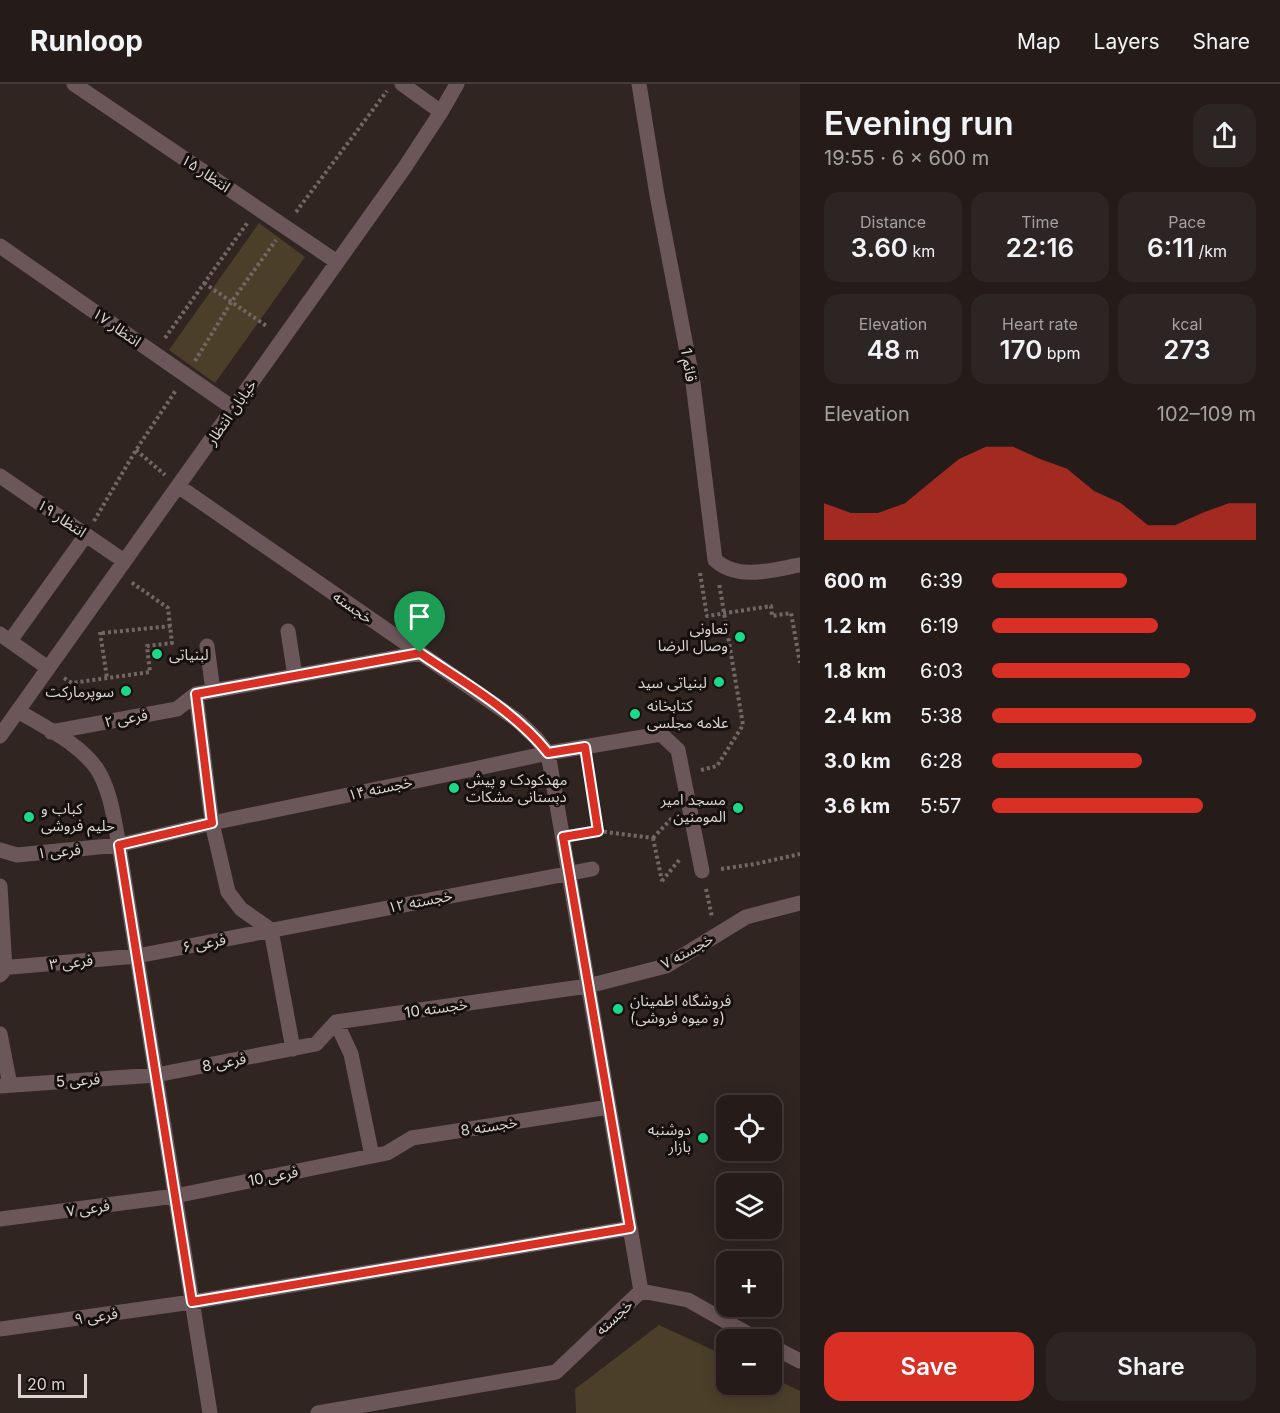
<!DOCTYPE html>
<html lang="en">
<head>
<meta charset="utf-8">
<style>
	body { margin:0; font-family:Inter,"Noto Sans Arabic",sans-serif; background:#2d2523; color:#f1f3f6; height:100vh; display:flex; flex-direction:column; font-size:22px; white-space:nowrap }
	* { box-sizing:border-box; margin:0 }
	p { font-size:20px; color:#a3a1a2 }
	.icon { flex:none; width:33px; height:33px; fill:none; stroke:currentColor; stroke-width:2; stroke-linecap:round; stroke-linejoin:round }
	.map { position:relative; flex:1; overflow:hidden }
	.side { display:flex; flex-direction:column; background:#251c1a; width:480px }
	.side>* { flex:none }
	.controls { position:absolute; left:716px; top:1011px; display:grid; gap:12px }
	.controls a { display:grid; place-items:center; width:66px; height:66px; border-radius:12px; background:#251c1a; box-shadow:0 3px 15px #0003,0 0 0 2px #423a39; font-size:30px }
	.scale { position:absolute; left:18px; bottom:15px; width:69px; box-sizing:border-box; padding-left:6px; border:3px solid #ddd5d3; border-top:0; font-size:16px; line-height:21px; white-space:nowrap; color:#ddd5d3; -webkit-text-stroke:4px #15100e; paint-order:stroke }
	.pin { position:absolute; display:grid; place-items:center; width:51px; height:51px; color:#fff; margin:-62px -26px; border-radius:50% 50% 50% 0; rotate:-45deg; box-shadow:0 0 6px #0007 }
	.pin .icon { rotate:45deg }
	.round { display:grid; place-items:center; flex:none; width:63px; height:63px; border-radius:18px; background:#2d2523 }
	.headline { display:flex; align-items:center; justify-content:space-between; height:102px; padding:0 24px }
	h1 { font-size:33px; font-weight:600; line-height:45px }
	.figures { display:grid; grid-template-columns:repeat(3,1fr); gap:9px; height:102px; padding:6px 24px }
	.figures div { display:grid; align-content:center; border-radius:15px; background:#2d2523; text-align:center }
	.figures b { font-size:26px; font-weight:600 }
	.figures small { font-size:16px; font-weight:400 }
	.figures p { font-size:16px }
	.chart { height:168px; padding:12px 24px }
	.chart p { display:flex; justify-content:space-between }
	.chart svg { width:100%; height:108px; margin-top:6px; fill:#d93025; opacity:.7 }
	.primary-button { display:flex; gap:12px; margin-top:auto; padding:12px 24px }
	.primary-button a { flex:1; height:69px; border-radius:18px; background:#d93025; color:#fff; font-size:24px; font-weight:600; line-height:69px; text-align:center }
	.primary-button a+a { background:#2d2523; color:#f1f3f6 }
	ul { padding:0 24px; list-style:none; font-size:20px }
	li { display:grid; grid-template-columns:96px 72px 1fr; align-items:center; height:45px }
	li i { height:15px; border-radius:8px; background:#d93025 }
	header { display:flex; align-items:center; gap:36px; box-sizing:border-box; height:84px; padding:0 30px; background:#251c1a; border-bottom:2px solid #423a39 }
	header strong { font-size:28px }
	nav { display:flex; gap:33px; margin-inline-start:auto; font-size:21px }
	main { display:flex; flex:1; min-height:0 }
	.map>svg:first-child { display:block }
	.green { fill:#4b3f29 }
	.lines { fill:none; stroke-linecap:round; stroke-linejoin:round }
	.path { stroke:#716764; stroke-width:4; stroke-dasharray:3 3; stroke-linecap:butt }
	.minor { stroke:#6b565a; stroke-width:15 }
	.route-casing { stroke:#fff; stroke-width:12 }
	.route { stroke:#d93025; stroke-width:8 }
	.poi-dot { fill:#1ad988; stroke:#15100e; stroke-width:2 }
	.labels { text-anchor:middle; dominant-baseline:central; stroke-width:6; stroke-linejoin:round; paint-order:stroke }
	.street-label { font-size:15px; fill:#ddd5d3; stroke:#15100e }
	.poi-label { font-size:15px; fill:#ddd5d3; stroke:#15100e; text-anchor:end }
</style>
</head>
<body>
<header>
<strong>Runloop</strong>
<nav><a>Map</a><a>Layers</a><a>Share</a></nav>
</header>
<main>
<div class="map">
<svg width="800" height="1329" viewBox="0 0 800 1329">
	<rect width="100%" height="100%" fill="#312522"/>
	<!-- green -->
	<path class="green" d="M259,139L305,173L215,299L169,266Z
		M659,1241L726,1272V1300H771V1293L800,1307V1329H576L575,1305Z"/>
	<g class="lines">
		<!-- path -->
		<path class="path" d="M296,128L387,7
			M204,199L268,243
			M165,254L248,138
			M195,277L232,217L276,156
			M136,366L165,391
			M94,437L136,366L176,306
			M700,489L707,532L771,522L772,532L791,529L800,579
			M100,548L107,594
			M102,549L171,542
			M64,594L72,599L150,588L147,562L172,559L168,524L131,498
			M701,686L717,682L743,641L719,499
			M598,747L653,754
			M579,750L598,747L588,682
			M653,754L672,734
			M653,754L662,797
			M721,785L755,780L800,770
			M662,797L680,775
			M706,805L712,833"/>
		<!-- minor -->
		<path class="minor" d="M74,0L337,178
			M402,0L441,28
			M639,0L657,111L693,299L715,476C738,497 772,486 800,481
			M0,162L233,324
			M0,392L124,477
			M178,402L517,636L536,654L548,669L641,1207L556,1288L318,1329
			M288,547L295,592
			M0,550L48,584
			M10,557L86,451
			M207,562L213,607
			M196,610L212,739L228,808L241,825L271,846L293,965
			M18,627C44,643 79,659 97,685C111,707 114,736 119,761L210,1329
			M51,648L177,625L196,610L420,569
			M0,652L405,83L441,28L457,0
			M0,766L17,771L119,761L212,739L469,686L548,669L661,650L678,666L702,787
			M0,802L5,885L0,891
			M0,884L137,872L592,785
			M336,938L351,970L372,1072
			M0,950L10,1001
			M0,1002L156,991L316,960L336,938L588,902L666,882L746,833L800,819
			M0,1135L175,1112L387,1069L412,1054L609,1023
			M641,1207L688,1216L759,1256
			M0,1245L192,1218L630,1144
			M771,1262L800,1277"/>
	</g>
	<g class="lines">
		<defs>
			<path id="route" d="M420,569C464,599 515,627 548,669L585,663L598,747L563,753L630,1144L192,1218L119,761L212,739L196,610Z"/>
		</defs>
		<!-- route casing -->
		<use href="#route" class="route-casing"/>
		<!-- route -->
		<use href="#route" class="route"/>
	</g>
	<!-- markers -->
	<g class="poi-dot">
		<circle cx="740" cy="553" r="6"/>
		<circle cx="157" cy="570" r="6"/>
		<circle cx="719" cy="598" r="6"/>
		<circle cx="126" cy="607" r="6"/>
		<circle cx="635" cy="630" r="6"/>
		<circle cx="454" cy="704" r="6"/>
		<circle cx="738" cy="724" r="6"/>
		<circle cx="29" cy="733" r="6"/>
		<circle cx="618" cy="925" r="6"/>
		<circle cx="703" cy="1054" r="6"/>
	</g>
	<g class="labels">
		<!-- street labels -->
		<g class="street-label">
			<text transform="translate(206 89) rotate(34)">انتظار ۱۵</text>
			<text transform="translate(117 243) rotate(35)">انتظار ۱۷</text>
			<text transform="translate(689 281) rotate(80)">قائم 1</text>
			<text transform="translate(231 328) rotate(-55)">خیابان انتظار</text>
			<text transform="translate(62 434) rotate(34)">انتظار ۱۹</text>
			<text transform="translate(353 523) rotate(35)">خجسته</text>
			<text transform="translate(126 634) rotate(-10)">فرعی ۲</text>
			<text transform="translate(380 704) rotate(-12)">خجسته ۱۴</text>
			<text transform="translate(59 767) rotate(-5)">فرعی ۱</text>
			<text transform="translate(420 817) rotate(-11)">خجسته ۱۲</text>
			<text transform="translate(204 859) rotate(-11)">فرعی ۶</text>
			<text transform="translate(687 867) rotate(-29)">خجسته ۷</text>
			<text transform="translate(71 878) rotate(-6)">فرعی ۳</text>
			<text transform="translate(436 924) rotate(-8)">خجسته 10</text>
			<text transform="translate(224 978) rotate(-11)">فرعی 8</text>
			<text transform="translate(78 996) rotate(-4)">فرعی 5</text>
			<text transform="translate(489 1042) rotate(-9)">خجسته 8</text>
			<text transform="translate(273 1092) rotate(-11)">فرعی 10</text>
			<text transform="translate(88 1124) rotate(-8)">فرعی ۷</text>
			<text transform="translate(96 1232) rotate(-8)">فرعی ۹</text>
			<text transform="translate(614 1233) rotate(-43)">خجسته</text>
		</g>
		<!-- poi labels -->
		<g class="poi-label">
			<text x="728" y="544">تعاونی<tspan x="728" dy="17">وصال الرضا</tspan></text>
			<text x="169" y="570" text-anchor="start">لبنیاتی</text>
			<text x="707" y="598">لبنیاتی سید</text>
			<text x="114" y="607">سوپرمارکت</text>
			<text x="647" y="621" text-anchor="start">کتابخانه<tspan x="647" dy="17">علامه مجلسی</tspan></text>
			<text x="466" y="695" text-anchor="start">مهدکودک و پیش<tspan x="466" dy="17">دبستانی مشکات</tspan></text>
			<text x="726" y="715">مسجد امیر<tspan x="726" dy="17">المومنین</tspan></text>
			<text x="41" y="724" text-anchor="start">کباب و<tspan x="41" dy="17">حلیم فروشی</tspan></text>
			<text x="630" y="916" text-anchor="start">فروشگاه اطمینان<tspan x="630" dy="17">(و میوه فروشی)</tspan></text>
			<text x="691" y="1045">دوشنبه<tspan x="691" dy="17">بازار</tspan></text>
		</g>
	</g>
</svg>
<div class="controls">
<a><svg class="icon" aria-label="locate" viewBox="0 0 24 24"><circle cx="12" cy="12" r="6"/><path d="M12 2v4M12 18v4M2 12h4M18 12h4"/></svg></a>
<a><svg class="icon" aria-label="layers" viewBox="0 0 24 24"><path d="M12 4l9 5-9 5-9-5zM3 14l9 5 9-5"/></svg></a>
<a>+</a>
<a>−</a>
</div>
<div class="scale">20 m</div>
<div class="pin" style="left:420px;top:569px;background:#1e9e55"><svg class="icon" aria-label="arrive" viewBox="0 0 24 24"><path d="M6 21V4h12l-3 4 3 4H6"/></svg></div>
</div>
<section class="side">
<div class="headline"><div><h1>Evening run</h1><p>19:55 · 6 × 600 m</p></div><a class="round"><svg class="icon" aria-label="share" viewBox="0 0 24 24"><path d="M12 15V3M7 8l5-5 5 5M5 13v7h14v-7"/></svg></a></div>
<div class="figures">
<div><p>Distance</p><b>3.60<small> km</small></b></div>
<div><p>Time</p><b>22:16</b></div>
<div><p>Pace</p><b>6:11<small> /km</small></b></div>
</div>
<div class="figures">
<div><p>Elevation</p><b>48<small> m</small></b></div>
<div><p>Heart rate</p><b>170<small> bpm</small></b></div>
<div><p>kcal</p><b>273</b></div>
</div>
<div class="chart"><p><span>Elevation</span>102–109 m</p>
<svg viewBox="0 0 160 44" preserveAspectRatio="none"><path d="M0 44V29L10 33L20 33L30 29L40 20L50 11L60 6L70 6L80 11L90 15L100 24L110 29L120 38L130 38L140 33L150 29L160 29V44z"/></svg>
</div>
<ul>
<li><b>600 m</b>6:39<i style="width:51%"></i></li>
<li><b>1.2 km</b>6:19<i style="width:63%"></i></li>
<li><b>1.8 km</b>6:03<i style="width:75%"></i></li>
<li><b>2.4 km</b>5:38<i style="width:100%"></i></li>
<li><b>3.0 km</b>6:28<i style="width:57%"></i></li>
<li><b>3.6 km</b>5:57<i style="width:80%"></i></li>
</ul>
<div class="primary-button"><a>Save</a><a>Share</a></div>
</section>
</main>
</body>
</html>
